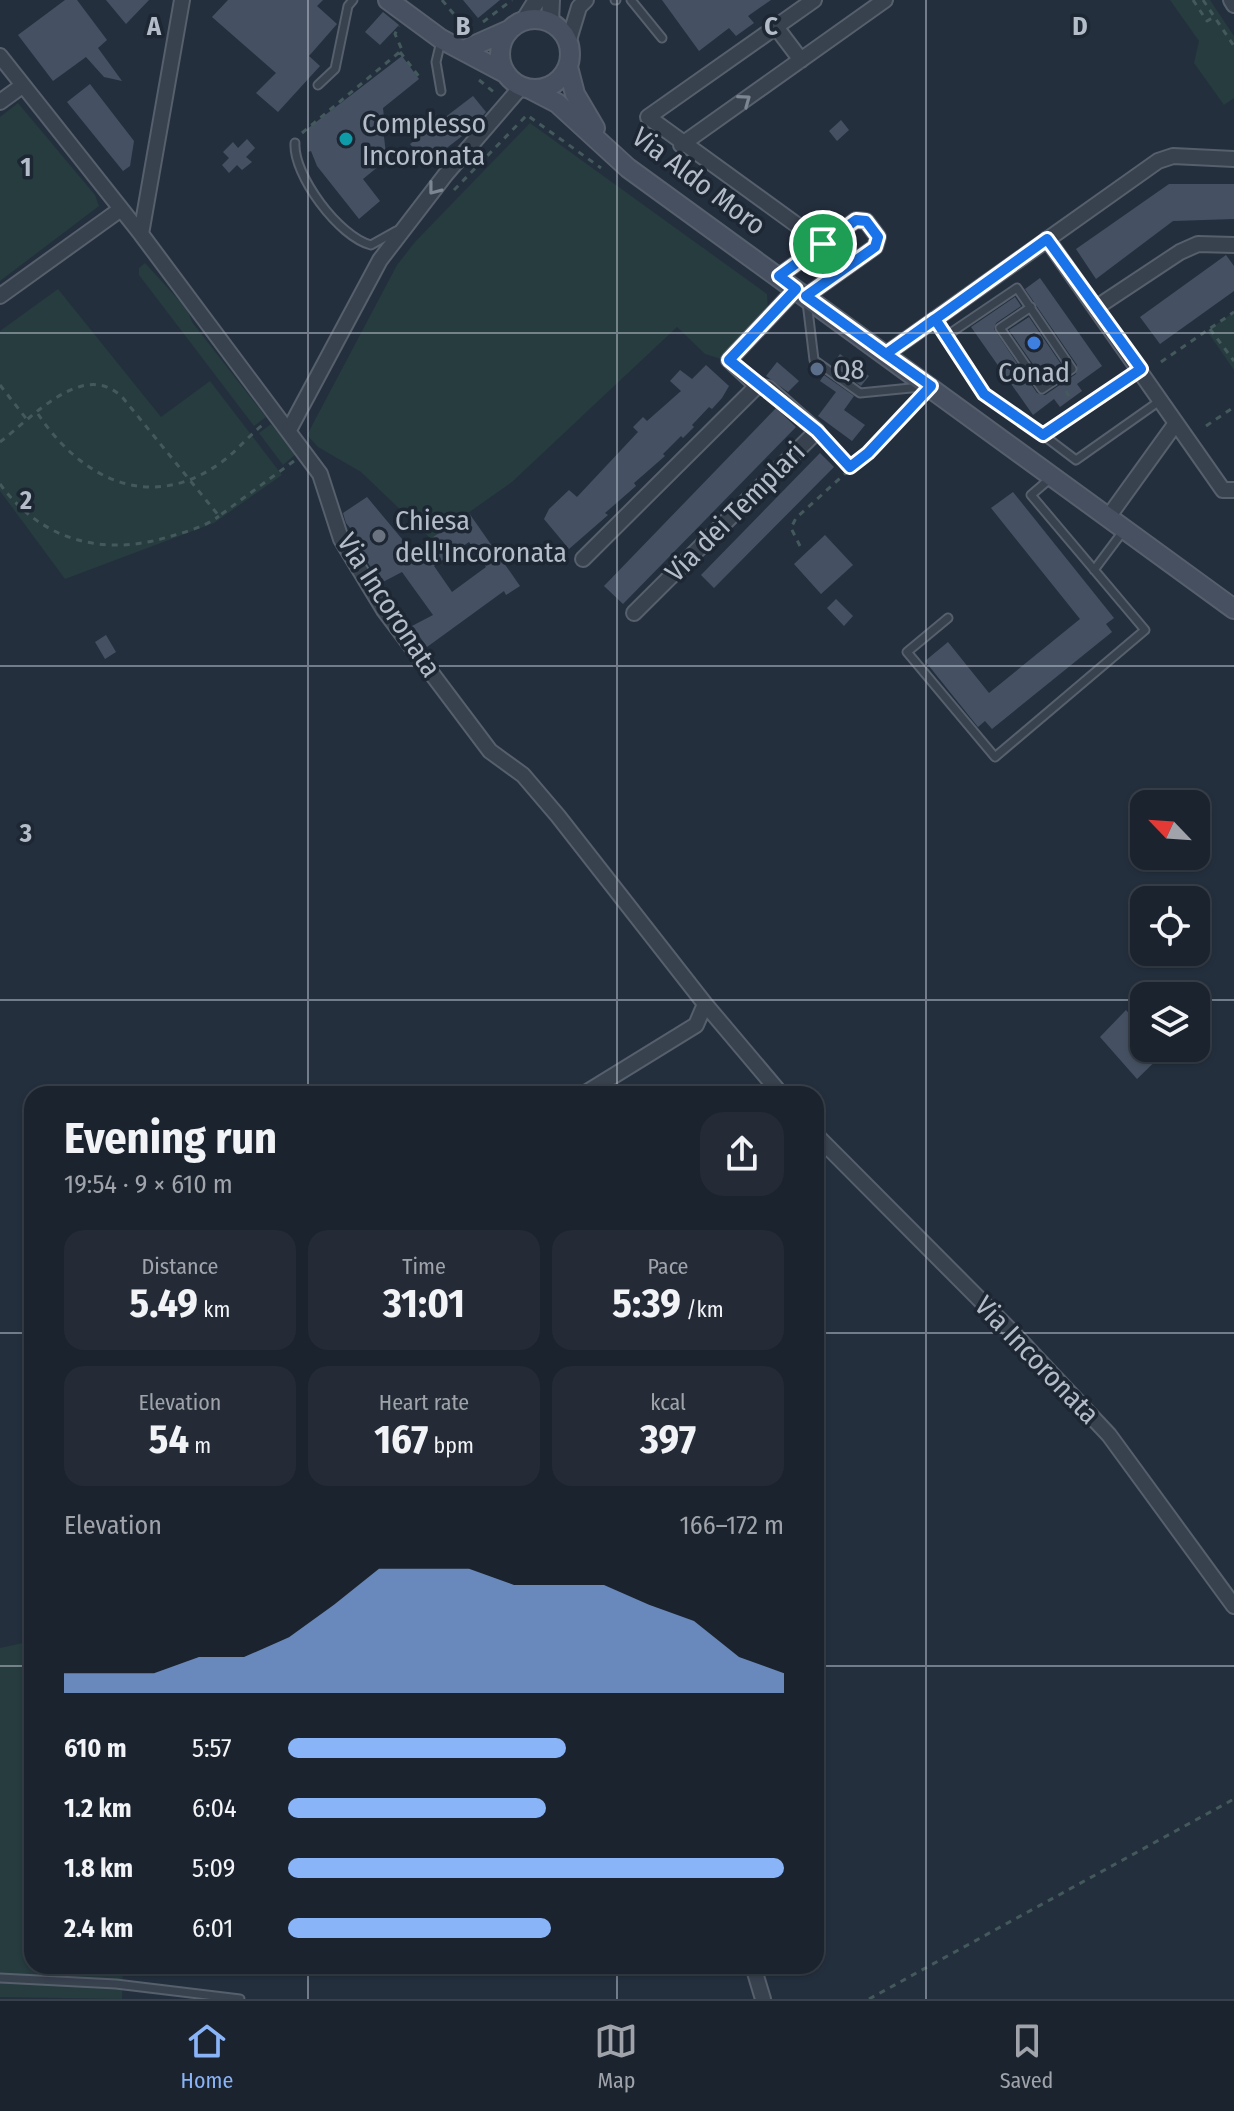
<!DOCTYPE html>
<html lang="en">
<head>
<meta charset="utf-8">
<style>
	body { margin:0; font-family:"Fira Sans Condensed",sans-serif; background:#242b36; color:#f1f3f6; height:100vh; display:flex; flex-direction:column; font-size:30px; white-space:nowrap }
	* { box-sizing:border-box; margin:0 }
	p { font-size:26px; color:#a0a4aa }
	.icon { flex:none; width:44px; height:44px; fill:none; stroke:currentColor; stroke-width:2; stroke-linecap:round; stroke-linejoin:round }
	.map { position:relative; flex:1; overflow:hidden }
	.side { position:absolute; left:24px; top:1086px; width:800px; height:888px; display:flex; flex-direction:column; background:#1b232e; border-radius:24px; box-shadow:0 2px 6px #0004,0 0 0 2px #39404a }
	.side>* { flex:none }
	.needle { width:52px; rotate:295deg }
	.tools { position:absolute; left:1130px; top:790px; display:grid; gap:16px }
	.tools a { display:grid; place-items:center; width:80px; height:80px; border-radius:16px; background:#1b232e; box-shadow:0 2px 6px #0004,0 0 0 2px #39404a; font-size:40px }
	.pin { position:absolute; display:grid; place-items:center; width:68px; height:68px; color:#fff; margin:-34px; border:4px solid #fff; border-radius:50%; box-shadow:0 2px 8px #0007 }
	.round { display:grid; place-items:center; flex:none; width:84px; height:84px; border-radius:24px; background:#242b36 }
	.headline { display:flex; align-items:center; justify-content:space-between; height:136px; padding:0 40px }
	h1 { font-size:44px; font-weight:700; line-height:60px }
	.metrics { display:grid; grid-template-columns:repeat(3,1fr); gap:12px; height:136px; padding:8px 40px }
	.metrics div { display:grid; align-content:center; border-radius:20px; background:#242b36; text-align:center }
	.metrics b { font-size:40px; font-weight:700 }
	.metrics small { font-size:22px; font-weight:400 }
	.metrics p { font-size:22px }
	.chart { height:224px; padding:16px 40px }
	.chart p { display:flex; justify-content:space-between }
	.chart svg { width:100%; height:144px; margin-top:8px; fill:#8ab4f8; opacity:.7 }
	ul { padding:0 40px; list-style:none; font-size:26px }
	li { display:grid; grid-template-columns:128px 96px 1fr; align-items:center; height:60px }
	li i { height:20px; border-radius:10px; background:#8ab4f8 }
	.menu { display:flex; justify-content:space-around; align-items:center; height:112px; border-top:2px solid #39404a; background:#1b232e; font-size:22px; color:#a0a4aa }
	.menu a { display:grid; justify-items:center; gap:4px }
	.menu .active { color:#8ab4f8 }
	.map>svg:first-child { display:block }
	.green { fill:#263c3f }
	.building { fill:#455162; fill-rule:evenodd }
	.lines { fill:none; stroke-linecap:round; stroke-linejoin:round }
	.service-casing { stroke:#565f6c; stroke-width:11 }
	.minor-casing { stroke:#565f6c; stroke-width:18 }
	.tertiary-casing { stroke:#565f6c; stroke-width:20 }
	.secondary-casing { stroke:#565f6c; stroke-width:22 }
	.path { stroke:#44595c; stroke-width:3; stroke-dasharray:6 6; stroke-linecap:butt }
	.service { stroke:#38414e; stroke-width:7 }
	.minor { stroke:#38414e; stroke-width:14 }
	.tertiary { stroke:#38414e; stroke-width:16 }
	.secondary { stroke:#465061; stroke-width:18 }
	.oneway { stroke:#7c8592 }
	.route-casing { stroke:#fff; stroke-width:16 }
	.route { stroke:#1a73e8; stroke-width:10 }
	.grid { fill:none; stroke:#b4bcc9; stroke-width:2; stroke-opacity:0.55 }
	.culture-dot { fill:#0f9aa8; stroke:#1d2633; stroke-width:3 }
	.shop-dot { fill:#3f7fe0; stroke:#1d2633; stroke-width:3 }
	.service-dot { fill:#5c6f8a; stroke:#1d2633; stroke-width:3 }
	.worship-dot { fill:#6b7280; stroke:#1d2633; stroke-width:3 }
	.labels { text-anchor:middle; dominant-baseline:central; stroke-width:7; stroke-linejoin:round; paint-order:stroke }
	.poi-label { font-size:28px; fill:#b4bcc9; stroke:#1d2633; text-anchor:start }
	.street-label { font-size:28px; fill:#b4bcc9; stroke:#1d2633 }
	.grid-label { font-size:26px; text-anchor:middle; font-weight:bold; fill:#b4bcc9; stroke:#1d2633; stroke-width:7; stroke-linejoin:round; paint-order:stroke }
</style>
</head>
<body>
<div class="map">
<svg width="1234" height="1999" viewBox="0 0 1234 1999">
	<rect width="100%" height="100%" fill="#242f3e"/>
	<!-- green -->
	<path class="green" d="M1170,0H1210L1234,36V98L1224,105L1194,63L1199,41Z
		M18,103L95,195L99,206L0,281V117Z
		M530,123L767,294L768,311L721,359L705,354L677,327L512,482L431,539L361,472L318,447L307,435L397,265L415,242Z
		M145,263L187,309L192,322L266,417L254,426L139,275V268Z
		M58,289L161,417L210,381L282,475L214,523L65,579L0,491V331Z
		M1234,312V370L1207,331Z
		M271,424L296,454L283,465L259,433Z
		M32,1641V1966H123L122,1999L0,1997V1648Z"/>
	<!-- building -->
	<path class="building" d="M65,0H77L107,40L98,48L122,81L104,77L86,57L53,81L18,35Z
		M106,0H149L126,24Z
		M228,0H323L317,6L337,24L309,56L320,66L278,112L256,93L276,73L212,17Z
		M463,0H500L478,18Z
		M662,0H771L748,16L754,23L736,36L729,28L699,51Z
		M383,12L399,25L380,45L365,32Z
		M402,56L419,79L383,108L384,118L378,124L384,137L386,154L390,157L363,179L380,201L359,219L317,166L311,151L308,152L307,129Z
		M90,84L134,141L130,166L123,171L67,102Z
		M473,96L486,112L470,130L426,164L410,144Z
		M841,120L849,130L837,141L829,131Z
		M247,139L255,148L246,157L252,162L242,170L237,165L229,173L222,165L229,158L223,152L233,142L238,148Z
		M1169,184H1234V219L1173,221L1096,279L1076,249Z
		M1226,255L1234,266V291L1160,344L1140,317Z
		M1040,278L1102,366L1077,384L1082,391L1060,407L1054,399L1033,415L971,327L1015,297L1021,306L996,323L994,329L1037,393L1045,395L1076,374L1077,365L1025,289Z
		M1029,317L1063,367L1044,380L1009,330Z
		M840,354L869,376L861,386L832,365Z
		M777,362L799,381L788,392L766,376Z
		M706,365L729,386L722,398L712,409L709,407L692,425L694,427L683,438L681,436L663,454L665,456L634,483L636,486L605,513L608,515L569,549L544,519L549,509L569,490L577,497L638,432L633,427L643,417L647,421L681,391L670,381L680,370L692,379Z
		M824,375L854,396L844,410L865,425L852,441L818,416L836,392L820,381Z
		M776,408L796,427L623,604L604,586Z
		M820,453L834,467L714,588L701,575Z
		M1013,492L1114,618L1106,624L1112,632L992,729L985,721L978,727L925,661L948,642L989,693L1080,619L991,508Z
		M367,497L412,551L469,513L520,586L506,595L504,591L427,647L412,626L433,615L402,572L381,583L359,549L364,545L346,523L343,513ZM469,542L486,567L452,592L434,566Z
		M825,535L853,565L821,594L794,564Z
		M836,599L853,616L844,626L827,608Z
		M106,635L116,652L105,659L95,642Z
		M1126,1010L1144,1030V1048H1169L1137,1079L1100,1037Z"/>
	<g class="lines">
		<defs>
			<path id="service" d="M615,0H616
				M631,0L662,38
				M318,85L335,69L348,6L353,0
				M441,91L436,62L441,41
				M295,143C293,175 339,237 371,245L396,231
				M807,302L814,360L860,393L921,387
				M935,319L984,394L1043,435
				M946,336L1017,288L1072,369L1042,389L1000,328L1031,307
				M1139,370L1043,435L1076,460L1161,400
				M1094,570L1124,530
				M948,618L907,652L995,757L1145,630L1031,495L1052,477
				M0,1978L116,1984L240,1999"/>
			<path id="minor" d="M814,0L648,117L823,244
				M1231,0L1234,5
				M776,27L801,60
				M568,43L579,7L586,0
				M0,56L141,234L320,474L341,539L384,610L490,751L523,775L558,816L705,1004L781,1094
				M0,102L22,86
				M681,145L885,0
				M141,234L182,0
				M1047,239L1223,490H1234
				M779,276L856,220L866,221L878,237L875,247L806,296
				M0,296L121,209
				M1097,307L1180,252L1198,244L1234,245
				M886,354L1158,161L1173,156L1234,159
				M289,430L380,260L446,174L521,87
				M1109,516L1176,423
				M583,559L757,386L729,360L796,289
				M634,613L817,431L768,388L757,386
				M584,1094L696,1025L705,1004
				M816,1135L1014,1334L1109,1435L1234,1606
				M753,1966L763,1999"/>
			<path id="tertiary" d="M524,21L537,0
				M550,22L551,0"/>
			<path id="secondary" d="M388,0L441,39L505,73
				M500 54a35 35 0 1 1 70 0a35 35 0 1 1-70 0Z
				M464,50L509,30
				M568,67L575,94L595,128
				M530,89L557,103L628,168L1234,609"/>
		</defs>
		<!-- service casing -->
		<use href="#service" class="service-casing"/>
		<!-- minor casing -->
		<use href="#minor" class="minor-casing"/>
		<!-- tertiary casing -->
		<use href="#tertiary" class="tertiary-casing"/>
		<!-- secondary casing -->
		<use href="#secondary" class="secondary-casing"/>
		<!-- path -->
		<path class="path" d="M442,0L468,31
			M1193,0L1207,21L1214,17
			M1203,0L1234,46
			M483,22L512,0
			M400,52L420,78
			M479,80L495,93
			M302,133L402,50L395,34L399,26
			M454,190L527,115L601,168
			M1210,329L1234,361
			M1161,362L1234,312
			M0,385L28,421
			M1066,391L1070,398
			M38,414C82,480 152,514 223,461C238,450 249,435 264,424
			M1206,426L1234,407
			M827,440L850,467
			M0,442C32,418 84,358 123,398L219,516L294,461
			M0,484C41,540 102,557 168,537C185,532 205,527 219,516
			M800,546L791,528L796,518L868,453L919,401
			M869,1999L1234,1799"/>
		<!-- service -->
		<use href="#service" class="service"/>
		<!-- minor -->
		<use href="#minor" class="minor"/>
		<!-- tertiary -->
		<use href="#tertiary" class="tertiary"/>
		<!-- secondary -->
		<use href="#secondary" class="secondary"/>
	</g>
	<!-- one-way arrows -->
	<defs><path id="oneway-chevron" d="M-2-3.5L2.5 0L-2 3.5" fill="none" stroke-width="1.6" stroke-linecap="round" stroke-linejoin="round" transform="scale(2)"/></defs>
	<g class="oneway">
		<use href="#oneway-chevron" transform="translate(745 100) rotate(-36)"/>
		<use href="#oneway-chevron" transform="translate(434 189) rotate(128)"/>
	</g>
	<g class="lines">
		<defs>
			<path id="route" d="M823,244L779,276L796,289L729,360L817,431L850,467L868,453L931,386L886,354L935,319L984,394L1043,435L1141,369L1047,239C993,278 940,316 886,354L806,296L875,247L878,237L866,221L856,220L823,244"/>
		</defs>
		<!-- route casing -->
		<use href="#route" class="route-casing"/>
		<!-- route -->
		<use href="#route" class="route"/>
	</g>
	<!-- grid -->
	<path class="grid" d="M308,0V1094M617,0V1094M926,0V1999M0,333H1234M0,666H1234M0,1000H1144M1196,1000H1234M0,1333H32M816,1333H1234M0,1666H32M816,1666H1234M308,1966V1999M617,1966V1999"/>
	<!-- markers -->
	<circle class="culture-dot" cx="346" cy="139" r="8"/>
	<circle class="shop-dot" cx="1034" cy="343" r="8"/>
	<circle class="service-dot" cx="817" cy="369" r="8"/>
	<circle class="worship-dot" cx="379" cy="536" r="8"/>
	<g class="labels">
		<!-- poi labels -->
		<g class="poi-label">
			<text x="362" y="123">Complesso<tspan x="362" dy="32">Incoronata</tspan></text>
			<text x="833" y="369">Q8</text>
			<text x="1034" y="372" text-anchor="middle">Conad</text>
			<text x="395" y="520">Chiesa<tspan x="395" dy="32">dell'Incoronata</tspan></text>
		</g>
		<!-- street labels -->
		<g class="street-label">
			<text transform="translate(699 181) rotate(37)">Via Aldo Moro</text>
			<text transform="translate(735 512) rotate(-45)">Via dei Templari</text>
			<text transform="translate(389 605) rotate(57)">Via Incoronata</text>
			<text transform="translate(1037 1360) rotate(46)">Via Incoronata</text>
		</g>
	</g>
	<g class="grid-label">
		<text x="154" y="35">A</text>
		<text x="463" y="35">B</text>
		<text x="771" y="35">C</text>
		<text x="1080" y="35">D</text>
		<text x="26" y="176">1</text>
		<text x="26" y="509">2</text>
		<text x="26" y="842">3</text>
	</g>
</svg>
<div class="tools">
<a><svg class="needle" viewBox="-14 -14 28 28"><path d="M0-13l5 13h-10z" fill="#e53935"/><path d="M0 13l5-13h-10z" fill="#a0a4aa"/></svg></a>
<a><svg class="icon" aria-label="locate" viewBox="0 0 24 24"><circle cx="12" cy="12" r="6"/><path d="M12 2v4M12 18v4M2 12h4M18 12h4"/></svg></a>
<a><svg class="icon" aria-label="layers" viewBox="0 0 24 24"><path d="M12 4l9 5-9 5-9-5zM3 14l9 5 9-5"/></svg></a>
</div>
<div class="pin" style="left:823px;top:244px;background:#1e9e55"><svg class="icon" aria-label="arrive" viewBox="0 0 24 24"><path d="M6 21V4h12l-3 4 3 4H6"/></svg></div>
<section class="side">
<div class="headline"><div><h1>Evening run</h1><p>19:54 · 9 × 610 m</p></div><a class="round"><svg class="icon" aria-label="share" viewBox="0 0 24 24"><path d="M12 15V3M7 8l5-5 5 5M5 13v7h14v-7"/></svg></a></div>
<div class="metrics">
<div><p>Distance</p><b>5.49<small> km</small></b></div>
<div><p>Time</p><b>31:01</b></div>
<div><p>Pace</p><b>5:39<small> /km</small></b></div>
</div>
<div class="metrics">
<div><p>Elevation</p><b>54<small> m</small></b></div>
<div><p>Heart rate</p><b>167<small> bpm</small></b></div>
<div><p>kcal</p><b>397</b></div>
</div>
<div class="chart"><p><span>Elevation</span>166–172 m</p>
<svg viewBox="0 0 160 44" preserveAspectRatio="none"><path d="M0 44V38L10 38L20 38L30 33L40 33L50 27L60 17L70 6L80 6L90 6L100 11L110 11L120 11L130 17L140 22L150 33L160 38V44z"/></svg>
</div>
<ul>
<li><b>610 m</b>5:57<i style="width:56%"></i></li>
<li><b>1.2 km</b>6:04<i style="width:52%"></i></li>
<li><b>1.8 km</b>5:09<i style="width:100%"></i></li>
<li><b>2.4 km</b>6:01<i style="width:53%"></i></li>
</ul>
</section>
</div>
<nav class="menu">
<a class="active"><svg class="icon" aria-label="home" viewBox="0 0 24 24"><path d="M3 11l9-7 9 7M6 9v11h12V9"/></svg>Home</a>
<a><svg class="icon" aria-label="map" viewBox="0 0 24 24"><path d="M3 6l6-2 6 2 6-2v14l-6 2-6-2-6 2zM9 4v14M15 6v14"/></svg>Map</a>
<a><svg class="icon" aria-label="saved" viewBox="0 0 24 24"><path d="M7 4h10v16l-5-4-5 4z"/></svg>Saved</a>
</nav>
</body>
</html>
